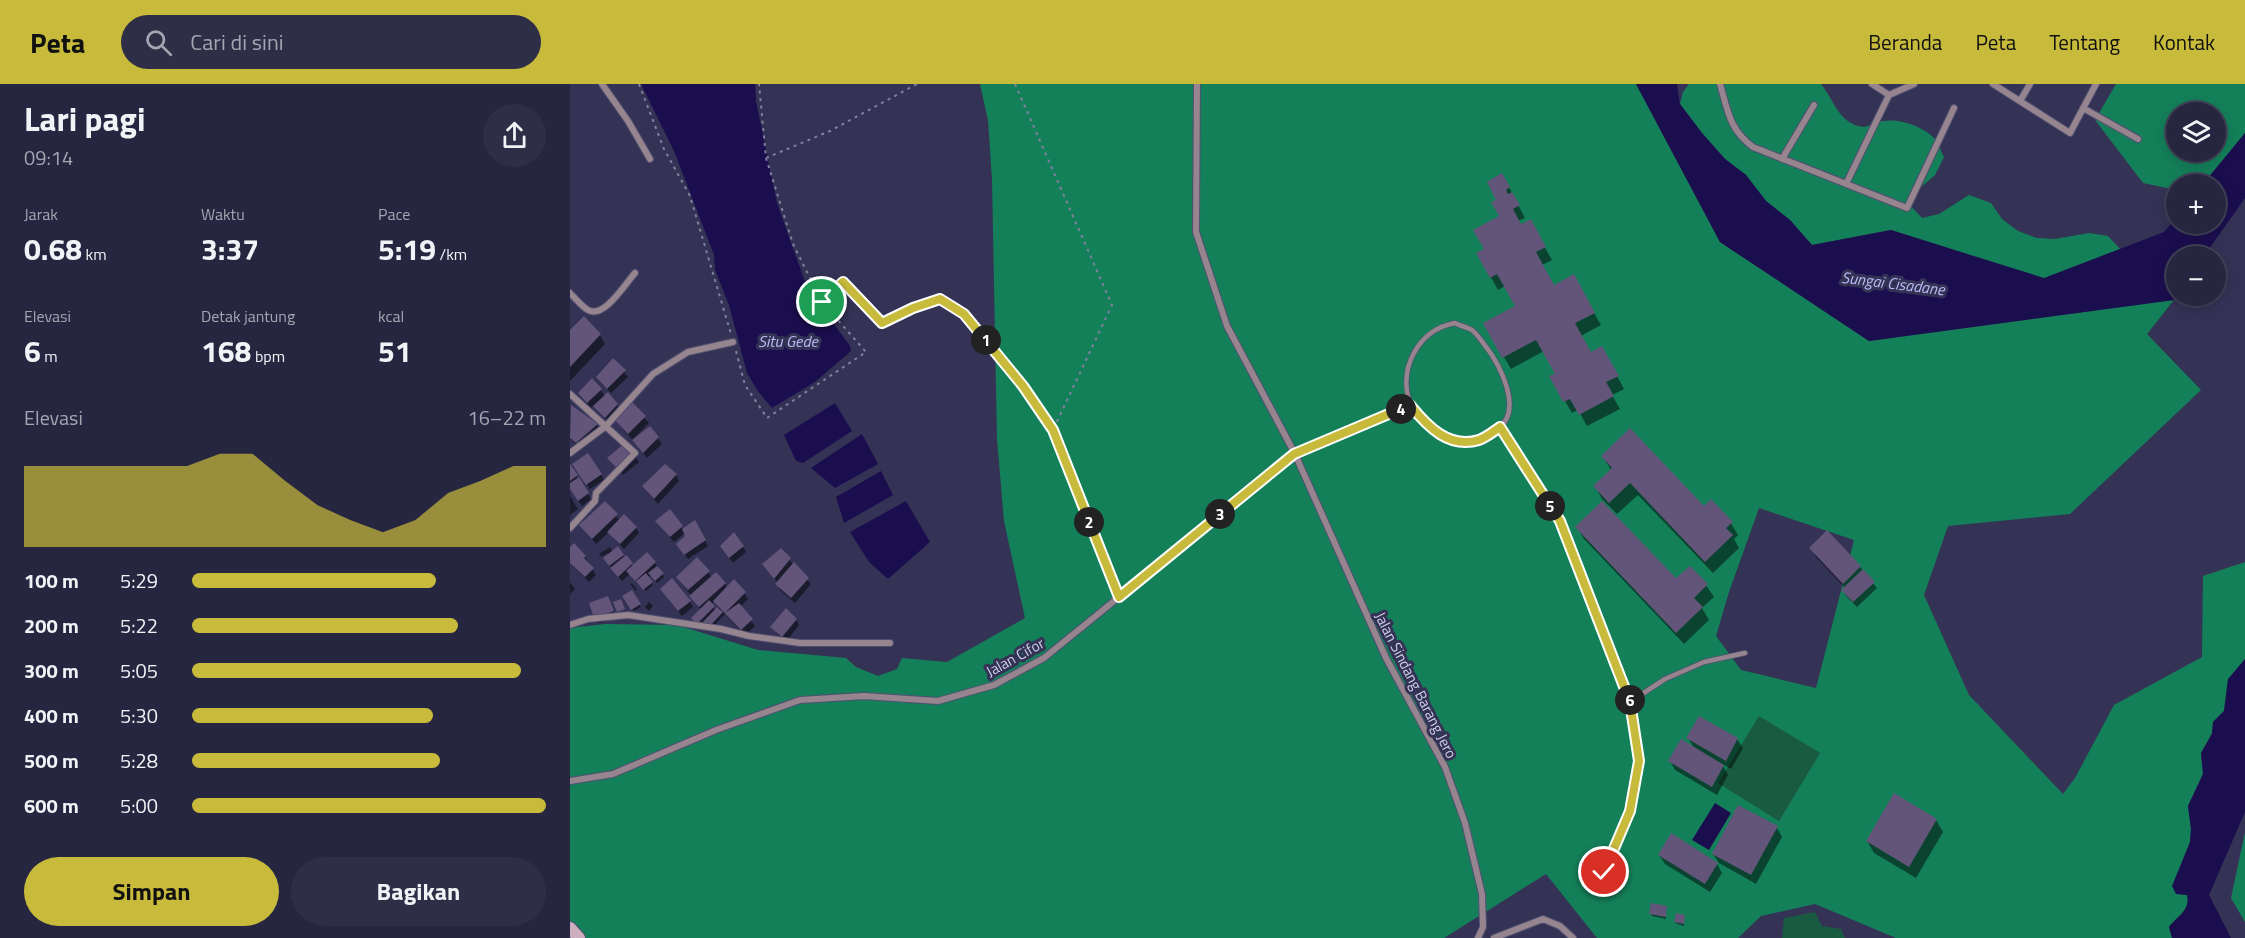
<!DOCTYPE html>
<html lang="id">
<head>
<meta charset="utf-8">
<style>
	body { margin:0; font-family:"Titillium Web",sans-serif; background:#2f2e47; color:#f1f3f6; height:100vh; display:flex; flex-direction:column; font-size:22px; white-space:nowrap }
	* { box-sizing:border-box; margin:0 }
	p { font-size:20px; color:#a4a5b1 }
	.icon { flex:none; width:33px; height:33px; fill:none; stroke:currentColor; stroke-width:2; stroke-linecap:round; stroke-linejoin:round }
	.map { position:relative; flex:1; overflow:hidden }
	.details { display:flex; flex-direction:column; background:#272640; width:570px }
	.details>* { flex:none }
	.controls { position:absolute; left:1596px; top:18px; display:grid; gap:12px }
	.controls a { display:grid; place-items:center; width:60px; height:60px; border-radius:50%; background:#272640; box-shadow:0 3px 15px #0003,0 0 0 2px #434359; font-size:30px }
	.pin { position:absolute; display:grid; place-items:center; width:51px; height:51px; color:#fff; margin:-26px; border:3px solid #fff; border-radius:50%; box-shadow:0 2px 6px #0007 }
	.km { position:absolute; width:30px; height:30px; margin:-15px; border-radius:50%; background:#222; color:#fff; font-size:16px; line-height:30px; text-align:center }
	.round { display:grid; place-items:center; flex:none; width:63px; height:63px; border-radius:32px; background:#2f2e47 }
	.summary { display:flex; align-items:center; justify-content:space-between; height:102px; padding:0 24px }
	h1 { font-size:33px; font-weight:700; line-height:45px }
	.figures { display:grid; grid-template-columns:repeat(3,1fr); gap:9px; height:102px; padding:6px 24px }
	.figures div { display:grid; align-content:center }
	.figures b { font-size:30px; font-weight:700 }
	.figures small { font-size:16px; font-weight:400 }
	.figures p { font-size:16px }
	.chart { height:168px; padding:12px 24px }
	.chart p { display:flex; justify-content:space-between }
	.chart svg { width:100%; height:108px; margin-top:6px; fill:#c8bb3b; opacity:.7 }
	.action { display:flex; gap:12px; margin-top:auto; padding:12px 24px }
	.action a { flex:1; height:69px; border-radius:36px; background:#c8bb3b; color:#111; font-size:24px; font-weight:700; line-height:69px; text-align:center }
	.action a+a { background:#2f2e47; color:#f1f3f6 }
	ul { padding:0 24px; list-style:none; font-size:20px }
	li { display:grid; grid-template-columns:96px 72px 1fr; align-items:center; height:45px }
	li i { height:15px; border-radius:8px; background:#c8bb3b }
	header { display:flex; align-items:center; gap:36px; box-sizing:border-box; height:84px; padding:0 30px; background:#c8bb3b; color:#111 }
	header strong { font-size:28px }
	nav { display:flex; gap:33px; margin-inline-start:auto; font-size:21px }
	.search { width:420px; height:54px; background:#2f2e47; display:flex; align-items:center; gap:15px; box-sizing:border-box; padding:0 21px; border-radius:33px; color:#a4a5b1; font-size:22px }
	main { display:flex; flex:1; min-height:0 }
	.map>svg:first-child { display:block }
	.green { fill:#185b41 }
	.forest { fill:#14805a; fill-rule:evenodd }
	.water { fill:#1b0e4f }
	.shadow { fill:#0007; fill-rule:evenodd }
	.building { fill:#635479 }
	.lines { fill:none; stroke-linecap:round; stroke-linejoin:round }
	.lane-casing { stroke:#504f70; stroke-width:6 }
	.street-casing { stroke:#504f70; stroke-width:8 }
	.secondary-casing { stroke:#504f70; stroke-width:14 }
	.path { stroke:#80809d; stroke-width:2; stroke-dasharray:3 4.5; stroke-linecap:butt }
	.lane { stroke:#96848e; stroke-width:4.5 }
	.street { stroke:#96848e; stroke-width:6 }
	.secondary { stroke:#ccaebf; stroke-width:12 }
	.route-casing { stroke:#fff; stroke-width:12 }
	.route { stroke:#c8bb3b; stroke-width:8 }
	.labels { text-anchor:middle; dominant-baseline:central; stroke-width:6; stroke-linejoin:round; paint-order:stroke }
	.street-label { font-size:15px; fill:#cfd0e7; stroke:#343356 }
	.water-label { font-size:16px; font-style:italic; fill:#babcf7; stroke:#343356 }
</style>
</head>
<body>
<header>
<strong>Peta</strong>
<div class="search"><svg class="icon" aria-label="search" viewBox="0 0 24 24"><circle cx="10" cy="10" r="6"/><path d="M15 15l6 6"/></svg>Cari di sini</div>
<nav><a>Beranda</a><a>Peta</a><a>Tentang</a><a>Kontak</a></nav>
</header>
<main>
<section class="details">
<div class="summary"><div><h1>Lari pagi</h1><p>09:14</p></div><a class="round"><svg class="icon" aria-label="share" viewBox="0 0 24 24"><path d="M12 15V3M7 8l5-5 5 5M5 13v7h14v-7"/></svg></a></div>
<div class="figures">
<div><p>Jarak</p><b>0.68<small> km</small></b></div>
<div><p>Waktu</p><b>3:37</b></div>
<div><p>Pace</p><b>5:19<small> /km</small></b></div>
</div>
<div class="figures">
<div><p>Elevasi</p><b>6<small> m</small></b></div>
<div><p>Detak jantung</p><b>168<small> bpm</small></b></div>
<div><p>kcal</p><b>51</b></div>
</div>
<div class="chart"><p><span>Elevasi</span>16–22 m</p>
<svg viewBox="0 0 160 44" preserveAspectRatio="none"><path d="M0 44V11L10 11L20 11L30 11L40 11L50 11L60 6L70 6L80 17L90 27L100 33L110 38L120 33L130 22L140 17L150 11L160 11V44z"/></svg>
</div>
<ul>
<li><b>100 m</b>5:29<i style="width:69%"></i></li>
<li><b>200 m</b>5:22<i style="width:75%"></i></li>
<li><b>300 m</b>5:05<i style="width:93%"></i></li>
<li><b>400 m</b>5:30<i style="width:68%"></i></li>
<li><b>500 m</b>5:28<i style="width:70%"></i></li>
<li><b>600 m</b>5:00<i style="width:100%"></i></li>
</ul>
<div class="action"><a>Simpan</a><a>Bagikan</a></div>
</section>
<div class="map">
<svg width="1675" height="854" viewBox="0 0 1675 854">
	<rect width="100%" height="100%" fill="#343356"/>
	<!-- green -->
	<path class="green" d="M1189,631L1250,669L1209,737L1147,699Z
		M1245,828L1252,842L1271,845L1275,854H1212L1214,834Z"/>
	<!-- forest -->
	<path class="forest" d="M410,0H1066L1150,158L1299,257L1604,216L1577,250L1631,306L1500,430L1378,442L1354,511L1399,611L1493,710L1505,694L1544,621L1632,573L1633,492L1675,478V575L1658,596L1654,627L1643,638L1642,649L1631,669L1633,690L1618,722L1621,745L1620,758L1615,771L1611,810L1617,811C1621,826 1607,833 1599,843L1602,854H1326L1245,820L1191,832L1168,854H1027L976,790L874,854H0V544L35,540L107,541L188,566L276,574L286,583L308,592L327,585L332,574L377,578L455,534L434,437L427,355L422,95L418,36ZM1189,424L1284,456L1246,604L1171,586L1146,552L1159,508ZM1189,632L1250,669L1209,737L1148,699Z
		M1119,0H1251C1262,13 1267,33 1283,40C1297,47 1303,38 1314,37C1330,34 1355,43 1366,56C1369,61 1371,68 1374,73L1365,91L1351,103L1339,120L1352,134L1369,130L1399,111L1421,119L1432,135L1448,147L1467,154L1485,155L1519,149L1538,152L1551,166L1474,195L1321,146L1242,161L1220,136L1196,117L1176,91L1155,75L1132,49L1110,20L1113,8Z
		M1546,0H1675V49L1633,100H1606V106L1573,99L1525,36ZM1606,28H1646V68H1606Z
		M1675,748V838L1661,814Z"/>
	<!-- water -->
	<path class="water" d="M71,0H185L186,17L207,119L234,195L242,210L280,262L281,267L245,298L202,324L187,306L177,289L159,221L145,186L144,171L104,67Z
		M1066,0H1107L1110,20L1132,49L1155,75L1176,91L1196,117L1220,136L1242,161L1321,146L1474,194L1594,148L1606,134V140H1646V100H1633L1675,49V114L1634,172H1606L1607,212L1604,216L1299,257L1150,158Z
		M265,319L282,347L233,379L226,377L214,351Z
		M292,350L308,380L265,404L241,384Z
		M311,387L323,411L274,439L266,413Z
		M336,417L360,458L318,495L299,478L280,448Z
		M1675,575V728L1639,811L1661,854H1602L1599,843C1607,833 1621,826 1617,811L1606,810L1602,802L1620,758L1621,745L1618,722L1633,690L1631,669L1642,650L1643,638L1654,627L1658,595Z
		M1145,719L1161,729L1139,766L1122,756Z"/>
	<!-- shadow -->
	<path class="shadow" d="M919,98L939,103L955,134L948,137L951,142L960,137L982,176L972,181L984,203L1003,192L1031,241L1011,252L1021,270L1032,264L1054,305L1042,311L1050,325L1017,342L1008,326L1002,329L995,317L987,290L974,267L941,285L915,240L947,223L935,202L928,206L908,170L916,166L931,132L928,116Z
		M14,234L30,251L35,260L0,297V248Z
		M44,276L58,293L41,309L31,299Z
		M31,306L35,313L47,321L51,326L39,339L24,321L21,324L9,309Z
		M62,321L79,339L64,354L65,355L80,344L92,360L77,374L46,336Z
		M1,323L27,341L31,347L10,364L0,355Z
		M65,372L69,378L53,391L39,374Z
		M1032,372L1161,439L1168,451L1164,455L1169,464L1143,489L1068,411L1047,430L1032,415L1025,402L1042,387Z
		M0,383L21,415L12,422L0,405Z
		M7,386L31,390L34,396L20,405Z
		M106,391L109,397L88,420L77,408Z
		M0,412L8,425L0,431Z
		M35,419L50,437L66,444L69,449L54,465L39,448L26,460L11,441Z
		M99,427L113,446L125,438L138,462L118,475L111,466L117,453L115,449L104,458L87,438Z
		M1007,443L1106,497L1136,501L1144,513L1132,524L1139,536L1114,560L1014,455Z
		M40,463L43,468L53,471L63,483L85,479L94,493L87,499L81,491L78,494L83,501L76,507L60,490L52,497L36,477L38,469L31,473L29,470Z
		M173,463L176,468L163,479L155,468Z
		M1241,464L1290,483L1307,504L1287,523L1276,512L1273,506L1275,504L1246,473Z
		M0,465L15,473L22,485L26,491L19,498L0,479Z
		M210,466L241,500L225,519L210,506L208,499L197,486Z
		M138,488L142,494L155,500L157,504L174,509L178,515L170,523L185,542L175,551L155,530L141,545L134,536L129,541L124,536L131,526L108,493ZM145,517L149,524L146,527L141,521Z
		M0,498L5,505L0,510Z
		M62,499L67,506L66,507L60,500Z
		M61,508L71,523L64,527L54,513Z
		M95,511L120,518L123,523L112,532Z
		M79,518L83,522L79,527L75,523Z
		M41,520L46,533L29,539L26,533Z
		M226,535L229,541L216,558L201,543Z
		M1129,634L1167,655L1173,664L1161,685L1152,680L1158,691L1147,711L1105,686L1100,677L1124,664L1118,654Z
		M1366,736L1373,748L1346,794L1304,769L1297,757Z
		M1207,744L1212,753L1186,800L1149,779L1143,770Z
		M1089,771L1147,780L1152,789L1140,808L1095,780Z
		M1096,823V835L1082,832L1081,830Z
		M1114,832V842L1107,840L1105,838Z"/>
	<!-- building -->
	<path class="building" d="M932,89L940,103L936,106L938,110L942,108L950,121L943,125L951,140L961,135L976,163L966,168L984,201L1004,190L1025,229L1005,239L1021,268L1032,262L1049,292L1036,298L1044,312L1009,331L1000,315L993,318L979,292L985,290L966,256L932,274L913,239L945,222L927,190L920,194L906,169L914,165L903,146L929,132L921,118L926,116L917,98Z
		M14,232L31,250L0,283V246Z
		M43,274L56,286L37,305L26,293Z
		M22,294L32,305L17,319L8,309Z
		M38,308L48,320L35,334L23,322Z
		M62,318L76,332L58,350L45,336Z
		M1,321L28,340L6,359L0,354Z
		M80,342L89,353L73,369L62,356Z
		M1060,344L1134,422L1141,415L1163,438L1156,444L1163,451L1135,478L1060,399L1039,419L1023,402L1042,384L1031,372Z
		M56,358L67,371L49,386L37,374Z
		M18,369L32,390L16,401L2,380Z
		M0,380L8,391L0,397Z
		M95,380L107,390L84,415L72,402Z
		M9,393L19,409L8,417L0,405V399Z
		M35,417L48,430L22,455L9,441Z
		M1032,417L1106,494L1120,482L1138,500L1124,514L1133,523L1106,549L1005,443Z
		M100,425L113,442L100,453L85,437Z
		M54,430L67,443L50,460L37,448Z
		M125,436L136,456L114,471L106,460L115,452L112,445Z
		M1257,446L1291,482L1273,500L1239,464Z
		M164,448L174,462L159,474L150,462Z
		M4,459L16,472L14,474L24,484L15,493L0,479V463Z
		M48,462L54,471L39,482L33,474Z
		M211,464L221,474L204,495L192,480Z
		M77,468L86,478L65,497L56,487Z
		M56,471L63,479L48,493L40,484Z
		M127,473L140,487L118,506L106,493Z
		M224,478L239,494L221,514L205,500Z
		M87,482L94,489L85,497L78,489Z
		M1293,485L1305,498L1283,518L1271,506Z
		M146,488L156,499L129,523L119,512Z
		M76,489L83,498L73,506L66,497Z
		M102,494L121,517L108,527L90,505Z
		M164,495L176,508L155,529L169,519L183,535L171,546L143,517Z
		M62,506L71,520L61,526L52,512Z
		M38,512L44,527L24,534L19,519Z
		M51,515L55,525L47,528L43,518Z
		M139,516L145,522L127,540L121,534Z
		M147,523L153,528L139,543L133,538Z
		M216,524L227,535L212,553L200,543Z
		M1129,632L1168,654L1156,677L1116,654Z
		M1111,655L1154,681L1142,703L1098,677Z
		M1324,709L1367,735L1339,783L1296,757Z
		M1168,721L1208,742L1181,791L1142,770Z
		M1101,749L1148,779L1135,800L1088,771Z
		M1081,819L1097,822L1096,833L1079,830Z
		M1106,829L1115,831L1114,840L1104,838Z"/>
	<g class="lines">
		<defs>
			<path id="lane" d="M885,239C890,242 897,243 902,246C906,249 910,255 914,260C929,279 955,327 927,345C916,353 903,360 889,359C874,357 844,333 840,320C828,284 848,246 885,239Z
				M930,343L990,437L1060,618L1069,677L1060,727L1038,779L1034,788L1028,793
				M725,370L840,321
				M1060,618L1095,595L1134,578L1175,569"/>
			<path id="street" d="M32,0L58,37L80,75
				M627,0L626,148L657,242L725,370L816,574L875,683L895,739L912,810L913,843L908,854
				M1150,0C1158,27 1159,45 1183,63L1337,124L1384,24
				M1302,0L1319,11L1344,0
				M1423,0L1500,49L1526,0
				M1450,17L1460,0
				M1513,24L1568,55
				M1212,75L1244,21
				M1276,100L1319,11
				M0,209C5,214 11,222 18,226C34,235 55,200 65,189
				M0,310L65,369L26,409L25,417L0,444
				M0,369L36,342L83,290L118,268L163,258
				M0,541L18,535L58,531L151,545L179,552L230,559H320
				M0,697L43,690L146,646L230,616L294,612L368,617L424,601L474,574L725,370
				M924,854L973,835L990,842L1003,854"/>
			<path id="secondary" d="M0,844L9,854"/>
		</defs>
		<!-- lane casing -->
		<use href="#lane" class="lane-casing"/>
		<!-- street casing -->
		<use href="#street" class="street-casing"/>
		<!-- secondary casing -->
		<use href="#secondary" class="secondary-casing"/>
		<!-- path -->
		<path class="path" d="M69,0L94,65L120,112L161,250
			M445,0L542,221L483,346
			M196,74L260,47L347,0
			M253,217L273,198L312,239L343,224L370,215L394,230L453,302L483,346L546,504
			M166,267L175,301L197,334L296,268L252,218L223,160L196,74L189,0"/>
		<!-- lane -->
		<use href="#lane" class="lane"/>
		<!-- street -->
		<use href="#street" class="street"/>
		<!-- secondary -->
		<use href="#secondary" class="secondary"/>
	</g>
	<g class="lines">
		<defs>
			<path id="route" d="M252,218L273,198L312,239L343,224L370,215L394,230L453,302L483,346L549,513L724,370L840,321C858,343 879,365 909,356C917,353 924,347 930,343L990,437L1060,618L1069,677L1060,727L1034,788"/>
		</defs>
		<!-- route casing -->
		<use href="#route" class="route-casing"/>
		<!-- route -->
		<use href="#route" class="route"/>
	</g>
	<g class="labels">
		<!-- street labels -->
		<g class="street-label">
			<text transform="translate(445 573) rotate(-29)">Jalan Cifor</text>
			<text transform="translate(846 601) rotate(63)">Jalan Sindang Barang Jero</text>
		</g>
		<!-- water labels -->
		<g class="water-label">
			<text transform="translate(1323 199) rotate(7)">Sungai Cisadane</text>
			<text x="218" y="257">Situ Gede</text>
		</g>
	</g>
</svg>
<div class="controls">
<a><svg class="icon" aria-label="layers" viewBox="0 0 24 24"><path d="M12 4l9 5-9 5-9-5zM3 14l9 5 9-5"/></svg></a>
<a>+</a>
<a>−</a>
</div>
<div class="pin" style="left:252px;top:218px;background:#1e9e55"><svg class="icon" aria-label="arrive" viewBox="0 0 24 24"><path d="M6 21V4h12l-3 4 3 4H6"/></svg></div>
<div class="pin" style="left:1034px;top:788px;background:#d93025"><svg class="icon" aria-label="check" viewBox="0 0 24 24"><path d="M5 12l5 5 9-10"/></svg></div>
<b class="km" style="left:416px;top:256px">1</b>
<b class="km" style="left:519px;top:438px">2</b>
<b class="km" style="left:650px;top:430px">3</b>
<b class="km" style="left:831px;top:325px">4</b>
<b class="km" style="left:980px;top:422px">5</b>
<b class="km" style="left:1060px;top:616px">6</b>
</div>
</main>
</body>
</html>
